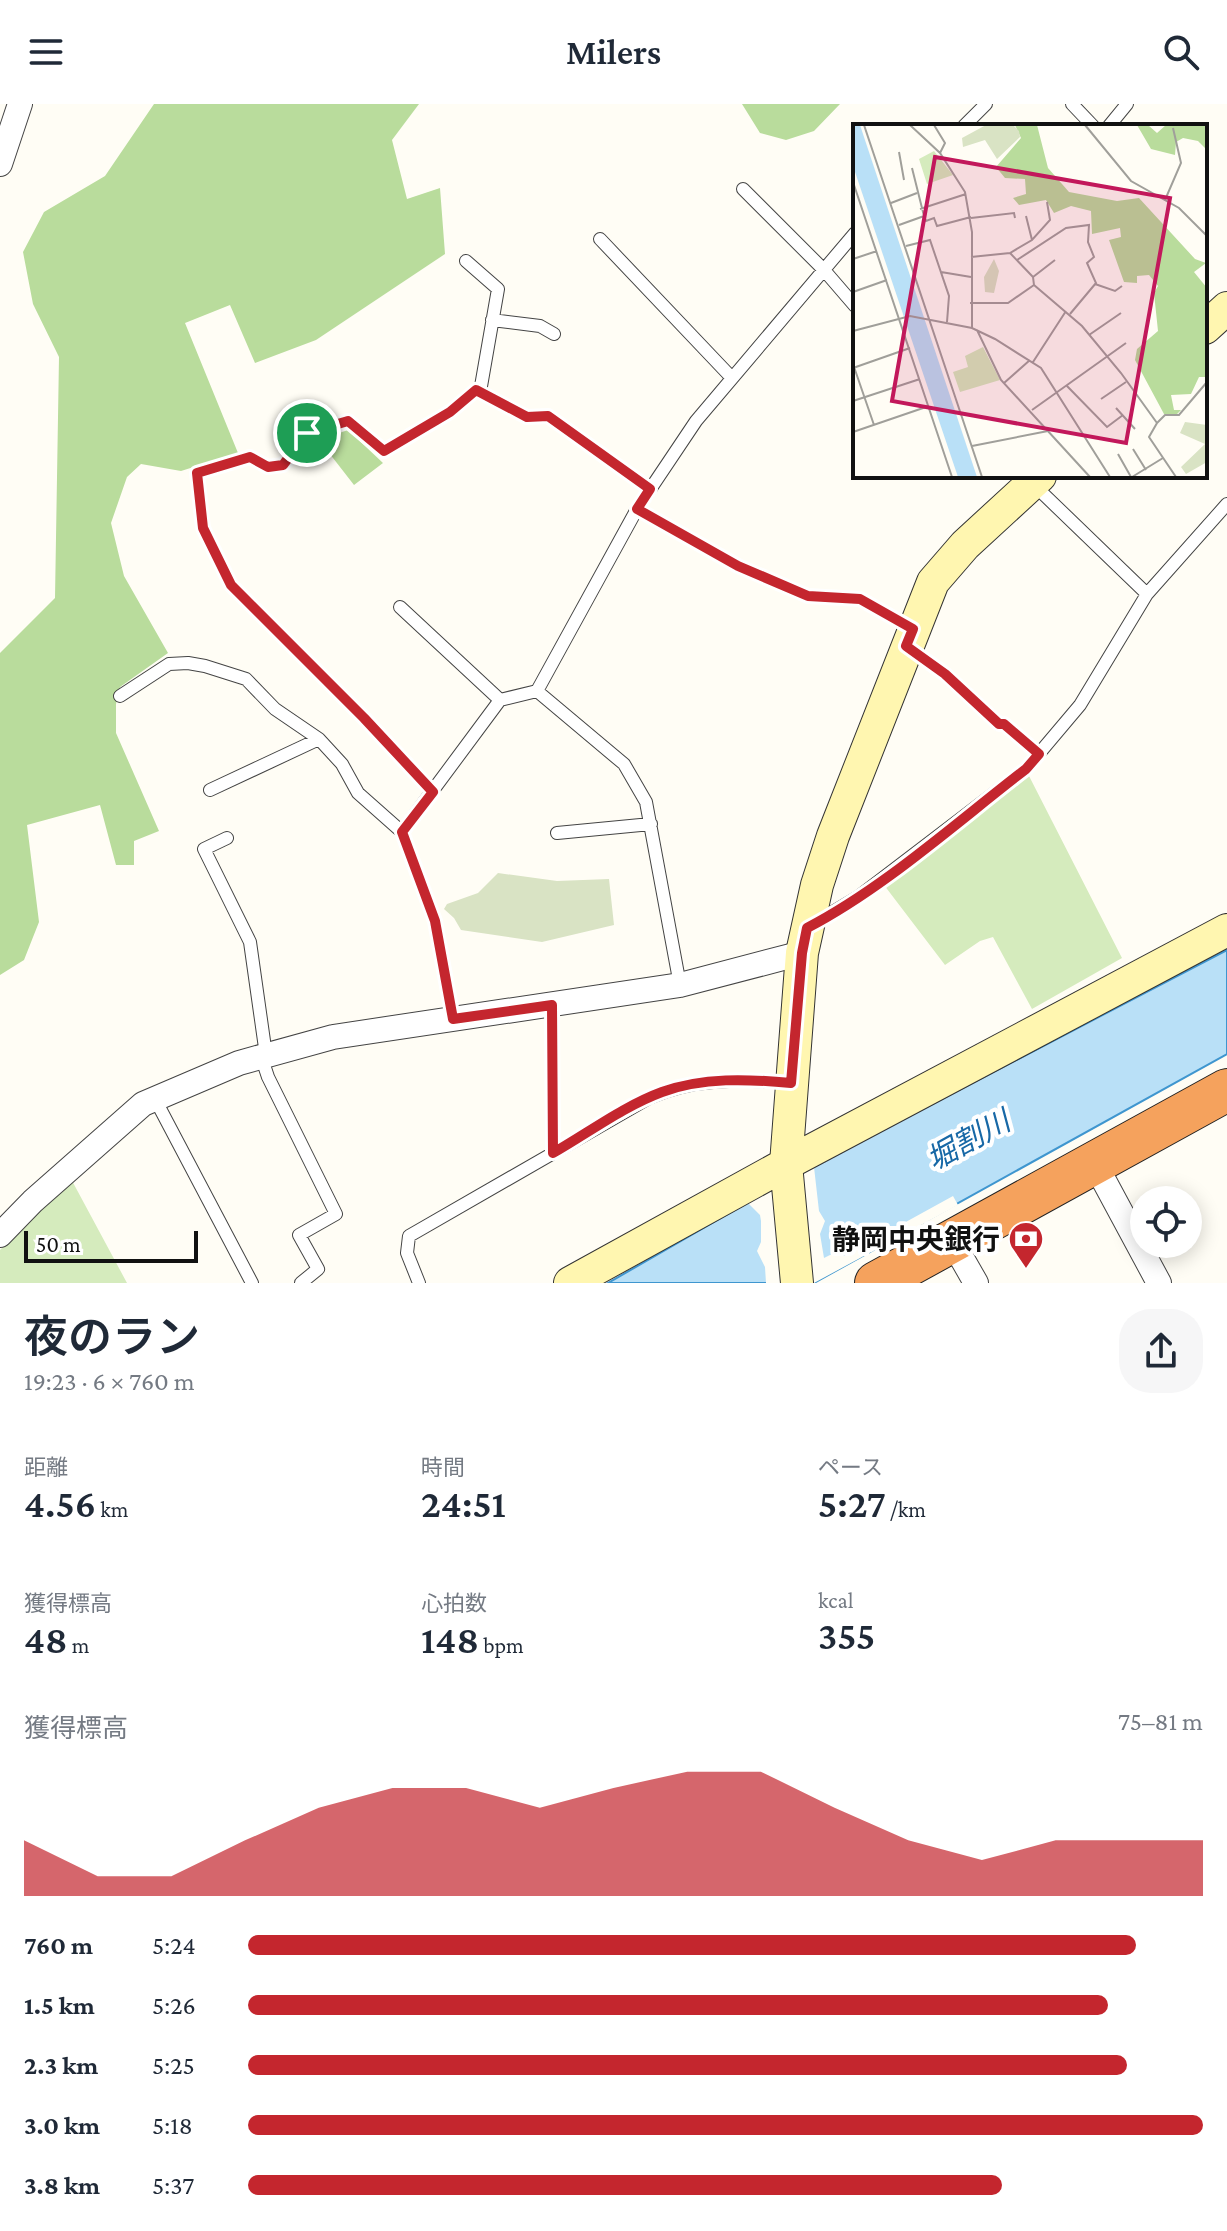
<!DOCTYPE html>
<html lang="ja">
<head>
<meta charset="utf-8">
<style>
	body { margin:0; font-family:"Crimson Pro","Noto Sans JP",serif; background:#f6f6f7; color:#1f2937; height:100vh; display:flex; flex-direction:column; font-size:30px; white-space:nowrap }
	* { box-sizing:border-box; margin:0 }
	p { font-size:26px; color:#747a83 }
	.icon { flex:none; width:44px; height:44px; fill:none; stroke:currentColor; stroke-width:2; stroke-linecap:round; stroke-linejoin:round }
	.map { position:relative; height:1179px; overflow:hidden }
	.drawer { display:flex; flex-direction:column; background:#fff; flex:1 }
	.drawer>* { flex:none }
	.fabs { position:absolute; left:1130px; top:1082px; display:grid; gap:16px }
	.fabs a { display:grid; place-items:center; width:72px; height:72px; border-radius:50%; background:#fff; box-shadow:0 4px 20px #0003; font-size:40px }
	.scale { position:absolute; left:24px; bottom:20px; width:174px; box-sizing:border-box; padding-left:8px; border:4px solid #111; border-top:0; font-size:22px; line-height:28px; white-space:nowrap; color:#111; -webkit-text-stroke:6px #fff; paint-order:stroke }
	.pin { position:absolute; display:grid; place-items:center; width:68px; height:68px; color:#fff; margin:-34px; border:4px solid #fff; border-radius:50%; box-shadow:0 2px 8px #0007 }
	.round { display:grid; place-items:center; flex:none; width:84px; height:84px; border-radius:32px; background:#f6f6f7 }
	.head { display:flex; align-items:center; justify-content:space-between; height:136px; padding:0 24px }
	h1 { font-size:44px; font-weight:600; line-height:60px }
	.figures { display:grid; grid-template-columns:repeat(3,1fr); gap:12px; height:136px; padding:8px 24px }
	.figures div { display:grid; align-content:center }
	.figures b { font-size:40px; font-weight:600 }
	.figures small { font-size:22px; font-weight:400 }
	.figures p { font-size:22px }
	.chart { height:224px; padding:16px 24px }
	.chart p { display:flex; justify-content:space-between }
	.chart svg { width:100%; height:144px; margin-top:8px; fill:#c4262e; opacity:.7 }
	ul { padding:0 24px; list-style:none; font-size:26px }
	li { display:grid; grid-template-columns:128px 96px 1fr; align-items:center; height:60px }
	li i { height:20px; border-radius:10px; background:#c4262e }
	header { display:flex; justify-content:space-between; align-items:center; height:104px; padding:0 24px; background:#fff; font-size:36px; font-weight:600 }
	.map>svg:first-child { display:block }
	.green { fill:#d5ebbd }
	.forest { fill:#b9dc9c }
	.cemetery { fill:#d9e3c4 }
	.water { fill:#b9e0f7; stroke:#3f96cf; stroke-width:2 }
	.pier { fill:#fffdf5 }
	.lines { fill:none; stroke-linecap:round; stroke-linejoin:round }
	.lane-casing { stroke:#444; stroke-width:14 }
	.street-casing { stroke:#444; stroke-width:26 }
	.secondary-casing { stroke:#333; stroke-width:34 }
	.highway-casing { stroke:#222; stroke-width:44 }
	.lane { stroke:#fff; stroke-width:12 }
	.street { stroke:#fff; stroke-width:24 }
	.secondary { stroke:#fff6b0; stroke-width:32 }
	.highway { stroke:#f5a25d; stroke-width:42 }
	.route-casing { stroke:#fff; stroke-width:16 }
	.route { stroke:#c4262e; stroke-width:10 }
	.labels { text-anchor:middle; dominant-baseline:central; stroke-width:8; stroke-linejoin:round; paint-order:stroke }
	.poi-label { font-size:28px; font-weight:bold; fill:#111; stroke:#fff; text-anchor:end }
	.water-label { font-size:30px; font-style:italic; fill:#1768a6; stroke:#fff }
	.inset-road { fill:none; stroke:#a09f9a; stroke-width:2 }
	.view { fill:#c2185b; fill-opacity:0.15; stroke:#c2185b; stroke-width:4 }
	.inset-edge { fill:none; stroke:#111; stroke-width:4 }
</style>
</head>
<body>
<header><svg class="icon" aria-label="menu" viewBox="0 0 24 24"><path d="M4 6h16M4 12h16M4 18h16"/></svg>Milers<svg class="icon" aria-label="search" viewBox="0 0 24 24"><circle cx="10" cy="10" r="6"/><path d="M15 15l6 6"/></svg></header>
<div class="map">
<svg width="1227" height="1179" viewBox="0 0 1227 1179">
	<rect width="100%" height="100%" fill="#fffdf5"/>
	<!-- green -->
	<path class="green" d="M1028,670L1122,854L1032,905L993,833L980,837L945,861L884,781Z
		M70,1073L127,1179H0V1146Z"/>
	<!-- forest -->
	<path class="forest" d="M154,0H419L392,36L407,95L440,84L445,150L316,236L255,259L230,201L185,219L238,349L181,367L141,360L127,373L111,419L124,472L168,549L120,583L116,600V629L159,727L134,737V761H116L100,701L27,721L39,818L24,856L0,871V549L55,494L59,253L33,200L23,148L44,108L105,72Z
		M742,0H840L814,27L786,36L760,29Z
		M348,326L383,359L354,381L319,336Z"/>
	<!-- cemetery -->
	<path class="cemetery" d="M498,769L557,777L609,775L614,821L542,838L461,826L454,814L444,805L447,800L478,789Z"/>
	<!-- water -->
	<path class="water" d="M1227,846V950L814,1179H608L785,1077Z"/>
	<!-- pier -->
	<path class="pier" d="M814,1063L819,1107L825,1117L820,1130L824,1154L840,1146L844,1152L953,1092L958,1101L814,1179H766L765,1163L757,1147L761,1138V1117L760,1111L746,1097Z"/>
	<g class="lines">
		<defs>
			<path id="lane" d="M1072,0L1093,22
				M964,22L986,0
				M1109,22L1127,0
				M743,85L824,166L855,202
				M600,135L732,274
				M466,157L498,185L480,288
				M492,216L540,222L554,230
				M1033,380L1147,490
				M637,405L738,462L808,492L860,495L913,525
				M400,503L500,596
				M909,544L945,570L999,620H1004L1039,650
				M537,587L624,660L646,698L680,881
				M120,592L169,560L188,559L205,562L246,575L275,605L319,635L342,660L358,689L402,728L435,817L453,915
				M210,686L319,635
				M433,688L364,614L231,481L203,424L197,369L250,353L268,363L283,361L307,329L348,317L384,347L450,308L476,286L527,313L548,312L650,385
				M402,728L500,596L537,587L637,405L696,317L855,129
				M557,729L651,720
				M227,734L204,745L250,838L266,951
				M813,820L858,793L1026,665L1080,601L1147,490L1227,400
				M552,901L553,1049
				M261,952L268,973L336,1110L299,1131L318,1165L301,1179
				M155,995L252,1179
				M419,1179L407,1149L409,1132L649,994C693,974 742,975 789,979"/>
			<path id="street" d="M0,60L20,0
				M1095,1060L1159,1179
				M0,1131L33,1097L143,1000L239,959L333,933L680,881L802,849
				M952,1137L976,1179"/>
			<path id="secondary" d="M1205,224L1227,204
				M570,1179L786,1060L1227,826
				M797,1179L786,1060L802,849L817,781L833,732L933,478L965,441L1040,372"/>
			<path id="highway" d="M876,1179L1227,986"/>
		</defs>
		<!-- lane casing -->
		<use href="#lane" class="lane-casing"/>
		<!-- street casing -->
		<use href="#street" class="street-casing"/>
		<!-- secondary casing -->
		<use href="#secondary" class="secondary-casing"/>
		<!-- highway casing -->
		<use href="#highway" class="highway-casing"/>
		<!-- lane -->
		<use href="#lane" class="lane"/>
		<!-- street -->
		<use href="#street" class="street"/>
		<!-- secondary -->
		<use href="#secondary" class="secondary"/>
		<!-- highway -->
		<use href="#highway" class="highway"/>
	</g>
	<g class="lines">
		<defs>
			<path id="route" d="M476,286L527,313L548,312L650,385L637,405L738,462L808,492L860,495L913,525L906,542L945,570L999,620H1004L1039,650L1026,665C957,718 884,784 807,824L802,849L791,979C748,975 703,973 662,988C624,1002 588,1029 553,1049L552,901L453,915L435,817L402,728L433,688L364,614L231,481L203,424L197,369L250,353L268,363L283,361L307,329L348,317L384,347L450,308Z"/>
		</defs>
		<!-- route casing -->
		<use href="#route" class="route-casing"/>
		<!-- route -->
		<use href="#route" class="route"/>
	</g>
	<!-- icons -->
	<defs>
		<symbol id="bank-pin" viewBox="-11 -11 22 30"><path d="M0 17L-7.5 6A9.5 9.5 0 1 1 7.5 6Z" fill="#c4262e" stroke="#fff"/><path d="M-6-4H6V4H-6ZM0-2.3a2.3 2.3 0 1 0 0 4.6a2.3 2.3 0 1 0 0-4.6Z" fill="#fff"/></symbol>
	</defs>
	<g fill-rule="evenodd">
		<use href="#bank-pin" x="1006" y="1115" width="40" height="54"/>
	</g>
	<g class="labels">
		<!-- poi labels -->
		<g class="poi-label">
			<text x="1000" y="1135">静岡中央銀行</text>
		</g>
		<!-- water labels -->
		<g class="water-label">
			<text transform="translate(968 1036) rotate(-29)">堀割川</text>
		</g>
	</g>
	<!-- overview -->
	<g transform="translate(853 20)">
		<rect width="354" height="354" fill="#fffdf5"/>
		<path d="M81,27L100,51L74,60L66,35ZM130,223L147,256L107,268L100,248L115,243L112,232Z" fill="#d5ebbd"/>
		<path d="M162,1H184L195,44L216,68L264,77L286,74L342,135L353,139L341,148L354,164V253H346L338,270L318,271L321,286H328L323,291L311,290L282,236L284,225L305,207L301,169L305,162L296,151L284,152V159L271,158L256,116L268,113L267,104L239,110L238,87L218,82L201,89L193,76L166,81L160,74L173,70L172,55L152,54L143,43L168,14ZM284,1H295L304,9L313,1H354V26L345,17L330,14L323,18L322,31L298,25Z" fill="#b9dc9c"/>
		<path d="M133,1H160L166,7L167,13L144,35L132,16L110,23L109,14ZM141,135L146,147L141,169L132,168L131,153ZM332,298L354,301V338L333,350L328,343L352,320L327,309Z" fill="#d9e3c4"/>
		<path d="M0,1H7L124,353H105L0,42Z" fill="#b9e0f7"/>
		<path class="inset-road" d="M11,1L129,353M57,1L87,29L112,68L119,108V204M81,1L92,19L87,29M232,1L278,57L326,84L354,112M46,28L51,56M0,58L99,353M312,76L328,39L320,4M38,79L64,69M67,85L113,70M71,92L73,97L81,94L84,102L118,93M173,92L179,116M118,94L161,89L162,94M46,101L71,92L59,44M53,122L77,116L96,172L94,198M157,129L180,153L181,161L229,202L268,249L304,299L296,313L323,353M118,133L157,129L179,116L197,96L194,78M0,135L24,127M164,136L213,104L236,101L235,118L241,133L234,139L243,159L217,190M88,148L118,153M180,153L202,136M242,160L262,167L269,162M0,168L34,156M117,179H155L181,161M124,206L148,256L237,353M0,207L57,192L119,204L142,215L188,244L257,353M236,211L268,189M180,238L213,187M0,240L21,301M0,244L57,224M151,259L177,236M213,261L254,303L270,291M248,275L273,258M0,277L67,255M263,284L282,305M179,286L273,219M304,299L312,291H326L354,258M0,308L76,282M119,322L195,307M280,325L293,346M265,330L278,353M279,353L310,334"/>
		<path class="view" d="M82,33L317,74L273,319L39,277Z"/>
		<rect width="354" height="354" class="inset-edge"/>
	</g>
</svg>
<div class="fabs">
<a><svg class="icon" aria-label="locate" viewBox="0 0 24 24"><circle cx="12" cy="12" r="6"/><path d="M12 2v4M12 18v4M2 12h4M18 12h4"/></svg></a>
</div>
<div class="scale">50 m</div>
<div class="pin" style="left:307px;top:329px;background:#1e9e55"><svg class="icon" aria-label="arrive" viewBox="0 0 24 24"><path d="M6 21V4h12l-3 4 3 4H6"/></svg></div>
</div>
<section class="drawer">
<div class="head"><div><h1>夜のラン</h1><p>19:23 · 6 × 760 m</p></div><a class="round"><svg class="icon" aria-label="share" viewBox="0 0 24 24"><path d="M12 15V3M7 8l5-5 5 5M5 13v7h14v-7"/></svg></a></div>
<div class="figures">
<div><p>距離</p><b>4.56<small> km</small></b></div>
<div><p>時間</p><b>24:51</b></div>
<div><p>ペース</p><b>5:27<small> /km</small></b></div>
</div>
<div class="figures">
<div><p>獲得標高</p><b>48<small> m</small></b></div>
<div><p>心拍数</p><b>148<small> bpm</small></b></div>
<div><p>kcal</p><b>355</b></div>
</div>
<div class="chart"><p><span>獲得標高</span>75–81 m</p>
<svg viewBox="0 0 160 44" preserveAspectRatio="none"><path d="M0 44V27L10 38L20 38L30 27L40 17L50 11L60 11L70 17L80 11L90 6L100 6L110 17L120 27L130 33L140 27L150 27L160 27V44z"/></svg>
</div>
<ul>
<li><b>760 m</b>5:24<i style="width:93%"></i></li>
<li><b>1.5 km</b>5:26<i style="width:90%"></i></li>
<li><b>2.3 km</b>5:25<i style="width:92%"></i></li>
<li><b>3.0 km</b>5:18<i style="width:100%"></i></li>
<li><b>3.8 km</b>5:37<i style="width:79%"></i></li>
</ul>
</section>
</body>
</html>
